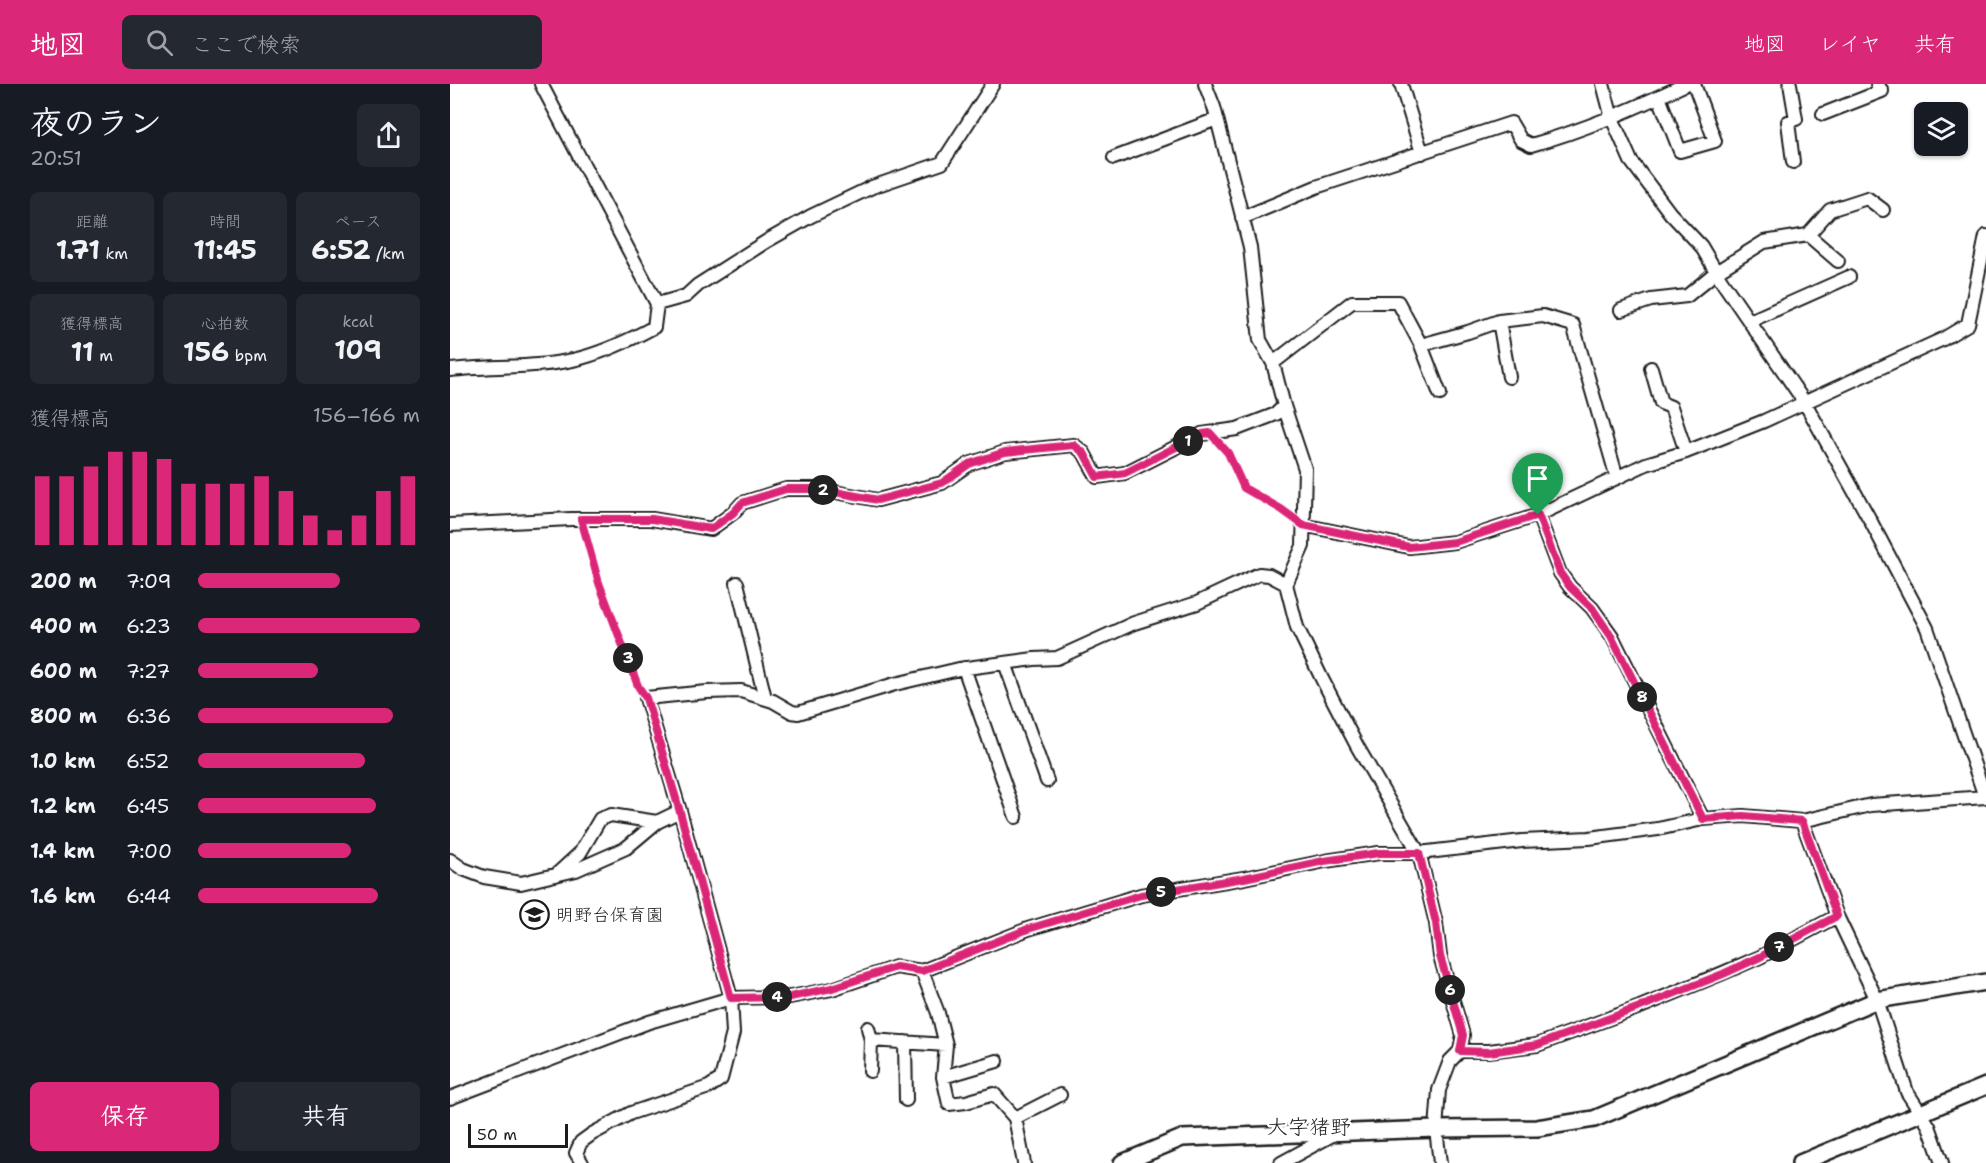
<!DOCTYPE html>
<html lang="ja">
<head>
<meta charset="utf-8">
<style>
	body { margin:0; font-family:"Shantell Sans","Klee One",sans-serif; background:#242831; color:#f1f3f6; height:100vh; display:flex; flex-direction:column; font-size:22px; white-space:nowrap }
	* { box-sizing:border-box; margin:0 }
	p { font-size:20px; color:#9ea1a6 }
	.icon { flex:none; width:33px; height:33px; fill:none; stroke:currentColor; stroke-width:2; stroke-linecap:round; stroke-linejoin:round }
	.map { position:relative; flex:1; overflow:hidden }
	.sheet { display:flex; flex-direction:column; background:#171b24; width:450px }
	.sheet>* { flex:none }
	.buttons { position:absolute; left:1464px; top:18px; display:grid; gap:12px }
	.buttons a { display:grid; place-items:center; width:54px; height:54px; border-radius:9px; background:#171b24; box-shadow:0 2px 4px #0004; font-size:30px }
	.scale { position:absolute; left:18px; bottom:15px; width:100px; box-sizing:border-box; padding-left:6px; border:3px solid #1c1c1c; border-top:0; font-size:16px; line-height:21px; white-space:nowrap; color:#1c1c1c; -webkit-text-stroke:4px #fff; paint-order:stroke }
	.pin { position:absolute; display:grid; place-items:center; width:51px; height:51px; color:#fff; margin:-62px -26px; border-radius:50% 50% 50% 0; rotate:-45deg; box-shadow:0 0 6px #0007 }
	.pin .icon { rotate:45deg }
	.km { position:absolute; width:30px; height:30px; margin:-15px; border-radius:50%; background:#222; color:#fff; font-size:16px; line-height:30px; text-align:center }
	.round { display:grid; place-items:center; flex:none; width:63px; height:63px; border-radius:9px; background:#242831 }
	.head { display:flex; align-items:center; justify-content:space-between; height:102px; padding:0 30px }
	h1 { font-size:33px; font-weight:700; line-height:45px }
	.metrics { display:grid; grid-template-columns:repeat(3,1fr); gap:9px; height:102px; padding:6px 30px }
	.metrics div { display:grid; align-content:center; border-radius:9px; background:#242831; text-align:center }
	.metrics b { font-size:26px; font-weight:700 }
	.metrics small { font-size:16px; font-weight:400 }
	.metrics p { font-size:16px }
	.chart { height:168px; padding:12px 30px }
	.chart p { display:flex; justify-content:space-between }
	.chart svg { width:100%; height:108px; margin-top:6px; stroke:#db2777; stroke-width:6 }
	.action { display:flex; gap:12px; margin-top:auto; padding:12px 30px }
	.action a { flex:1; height:69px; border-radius:9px; background:#db2777; color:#fff; font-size:24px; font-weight:700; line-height:69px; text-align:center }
	.action a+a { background:#242831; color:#f1f3f6 }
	ul { padding:0 30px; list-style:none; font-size:20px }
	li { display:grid; grid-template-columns:96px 72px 1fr; align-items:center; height:45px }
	li i { height:15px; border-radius:8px; background:#db2777 }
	header { display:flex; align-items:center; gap:36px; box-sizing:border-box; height:84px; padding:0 30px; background:#db2777; color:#fff }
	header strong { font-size:28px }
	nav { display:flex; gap:33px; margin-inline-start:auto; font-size:21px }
	.search { width:420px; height:54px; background:#242831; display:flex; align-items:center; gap:15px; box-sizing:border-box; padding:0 21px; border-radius:9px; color:#9ea1a6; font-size:22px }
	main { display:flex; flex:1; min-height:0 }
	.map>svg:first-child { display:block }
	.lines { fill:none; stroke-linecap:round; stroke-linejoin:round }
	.minor-casing { stroke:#1c1c1c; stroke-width:16 }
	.tertiary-casing { stroke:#1c1c1c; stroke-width:20 }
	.path { stroke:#1c1c1c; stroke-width:2; stroke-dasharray:4.5 4.5; stroke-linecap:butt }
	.minor { stroke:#fff; stroke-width:12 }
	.tertiary { stroke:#fff; stroke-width:15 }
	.route-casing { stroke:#fff; stroke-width:12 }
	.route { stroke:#db2777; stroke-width:8 }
	.labels { text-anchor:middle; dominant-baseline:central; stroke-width:5; stroke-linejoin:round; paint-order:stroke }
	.poi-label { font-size:18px; fill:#1c1c1c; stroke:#fff; text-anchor:start }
	.quarter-label { font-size:21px; fill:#1c1c1c; stroke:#fff }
</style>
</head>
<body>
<header>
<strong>地図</strong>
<div class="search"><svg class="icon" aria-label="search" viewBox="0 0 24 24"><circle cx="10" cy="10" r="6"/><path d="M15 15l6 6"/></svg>ここで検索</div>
<nav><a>地図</a><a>レイヤ</a><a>共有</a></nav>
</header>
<main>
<section class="sheet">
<div class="head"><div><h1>夜のラン</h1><p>20:51</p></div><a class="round"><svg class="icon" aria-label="share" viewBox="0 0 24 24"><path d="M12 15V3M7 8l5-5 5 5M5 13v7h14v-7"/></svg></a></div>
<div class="metrics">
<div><p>距離</p><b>1.71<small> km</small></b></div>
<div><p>時間</p><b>11:45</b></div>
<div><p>ペース</p><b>6:52<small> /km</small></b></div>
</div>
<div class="metrics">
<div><p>獲得標高</p><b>11<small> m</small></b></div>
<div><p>心拍数</p><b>156<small> bpm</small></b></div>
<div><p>kcal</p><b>109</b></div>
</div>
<div class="chart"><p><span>獲得標高</span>156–166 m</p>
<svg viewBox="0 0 160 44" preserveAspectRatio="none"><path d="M5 44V16M15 44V16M25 44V12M35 44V6M45 44V6M55 44V9M65 44V19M75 44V19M85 44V19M95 44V16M105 44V22M115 44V32M125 44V38M135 44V32M145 44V22M155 44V16"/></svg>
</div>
<ul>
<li><b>200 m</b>7:09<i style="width:64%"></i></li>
<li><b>400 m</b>6:23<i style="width:100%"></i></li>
<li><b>600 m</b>7:27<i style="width:54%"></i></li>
<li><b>800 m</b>6:36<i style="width:88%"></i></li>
<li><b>1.0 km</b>6:52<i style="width:75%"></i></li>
<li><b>1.2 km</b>6:45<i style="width:80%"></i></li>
<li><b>1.4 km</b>7:00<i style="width:69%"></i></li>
<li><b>1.6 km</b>6:44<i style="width:81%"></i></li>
</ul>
<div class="action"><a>保存</a><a>共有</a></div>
</section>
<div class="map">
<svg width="1536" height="1079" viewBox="0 0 1536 1079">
	<rect width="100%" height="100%" fill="#fff"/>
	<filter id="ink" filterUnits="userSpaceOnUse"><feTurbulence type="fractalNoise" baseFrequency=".0167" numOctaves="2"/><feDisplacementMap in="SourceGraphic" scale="12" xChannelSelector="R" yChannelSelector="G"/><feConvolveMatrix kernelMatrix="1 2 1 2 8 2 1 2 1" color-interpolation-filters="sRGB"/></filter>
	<g filter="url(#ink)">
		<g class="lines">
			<defs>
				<path id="minor" d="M755,0L764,23L800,163L810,256L823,279L834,322L855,385L853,462L836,500L847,543L872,595L907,662L969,769L986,839L990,872L1013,951L1010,967L1000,977L989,1006L986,1045L990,1079
					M951,0L972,69
					M1153,0L1162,34L1181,77L1220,129L1251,162L1271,196L1355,319L1419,434L1477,544L1533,707L1536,710
					M1340,0L1346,35L1338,38L1343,78
					M1209,13L1230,67L1265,57L1244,0
					M1373,30L1432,7L1427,0
					M664,74L767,35
					M792,134L866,103L1061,39L1071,56L1081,61C1135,46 1185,24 1236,0
					M1358,151L1380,126L1417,114L1433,126
					M207,220L236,212L248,201L317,157L361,132L422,103L492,79L543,0
					M1171,226L1201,216L1237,212L1266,188L1314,158L1358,151L1388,177
					M1049,237L1059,293
					M1300,237L1399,193
					M971,261L990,310
					M823,279L902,218H948L971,261L1018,248L1049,237L1093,232L1123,241L1167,394
					M1201,284L1211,319L1221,323L1236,368
					M0,286C42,281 90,285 131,274C157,267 180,256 204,243L207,220L91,0
					M1088,431L1110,489L1120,503L1142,524L1162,552L1253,735
					M0,441L121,435H202L261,445L283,429L292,419L336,405H369L428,416L492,399L519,380L555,368L624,361L634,369L647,393L675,389L752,350L787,345L826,330L834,322
					M853,441L959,463L1005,458L1088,431L1196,380L1236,368L1314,337L1493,255L1518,240L1536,152
					M287,499L315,614
					M555,579L597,697
					M514,584L566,733
					M1352,737L1387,832L1427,916L1457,1008L1479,1042L1492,1079
					M0,776L13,785L34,793L71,799L126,786L176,764L207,738L230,727
					M106,791L130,769L150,735L161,731L207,738
					M472,887L488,929L496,961L493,993L499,1020L516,1018L544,1010L565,1034L574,1079
					M418,944L421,956L496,961
					M455,958L456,1016
					M1010,967H1039L1087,961L1190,923L1273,889L1310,873L1387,832
					M420,987L421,956
					M493,993L547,977
					M0,1014L199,938L281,914L340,913L382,905L446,883L472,887L578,845L691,811L794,794L875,777L929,769H969L1072,757L1139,754L1208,745L1253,735L1293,732L1352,737L1421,721L1536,713
					M565,1034L610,1011
					M132,1079L126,1069L131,1058L142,1050L181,1029L259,1003L271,995L283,949L281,914L230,727L196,614L257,608L291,607L323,617L342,628L348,629L445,600L509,585L584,575L607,574L684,539L747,519L809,490L819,491L836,500
					M831,1079L886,1049"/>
				<path id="tertiary" d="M672,1079L732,1054L986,1045L1087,1044L1144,1035L1427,916L1536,898
					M1350,1079L1536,1002"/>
			</defs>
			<!-- minor casing -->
			<use href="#minor" class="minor-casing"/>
			<!-- tertiary casing -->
			<use href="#tertiary" class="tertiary-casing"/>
			<!-- path -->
			<path class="path" d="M770,360L778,369L794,404L841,433
				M135,449L149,499L189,604"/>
			<!-- minor -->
			<use href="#minor" class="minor"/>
			<!-- tertiary -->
			<use href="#tertiary" class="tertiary"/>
		</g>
	</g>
	<g class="lines" filter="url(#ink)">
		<defs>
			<path id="route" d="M760,349L778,369L794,404L831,425L853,441L959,463L1005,458L1088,431L1110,489L1120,503L1142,524L1161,552L1253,735L1293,732L1352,737L1387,832L1310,873L1273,890L1190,923L1087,961L1039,968L1010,967L1013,951L990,872L986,839L969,769H929L874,777L794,794L691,811L578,845L472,887L446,883L382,904L340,913L281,914L230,728L196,614L188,602L149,499L131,435H202L261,445L283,429L292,419L336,405H369L428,416L492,399L519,380L555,368L624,361L634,369L647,393L675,389L752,350Z"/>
		</defs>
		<!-- route casing -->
		<use href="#route" class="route-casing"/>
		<!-- route -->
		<use href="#route" class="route"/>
	</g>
	<!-- icons -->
	<defs>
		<symbol id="school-ring" viewBox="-11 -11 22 22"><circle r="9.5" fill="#fff" stroke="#1c1c1c" stroke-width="1.5"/><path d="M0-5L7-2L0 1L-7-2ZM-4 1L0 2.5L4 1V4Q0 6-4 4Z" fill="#1c1c1c"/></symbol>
	</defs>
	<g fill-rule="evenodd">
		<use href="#school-ring" x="68" y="814" width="33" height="33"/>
	</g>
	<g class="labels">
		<!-- poi labels -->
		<g class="poi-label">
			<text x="106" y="831">明野台保育園</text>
		</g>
		<!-- quarter labels -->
		<g class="quarter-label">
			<text x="859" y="1043">大字猪野</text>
		</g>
	</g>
</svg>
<div class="buttons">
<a><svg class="icon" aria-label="layers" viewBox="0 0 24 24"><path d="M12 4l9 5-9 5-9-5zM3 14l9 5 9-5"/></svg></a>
</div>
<div class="scale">50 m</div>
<div class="pin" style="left:1088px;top:431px;background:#1e9e55"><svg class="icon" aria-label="arrive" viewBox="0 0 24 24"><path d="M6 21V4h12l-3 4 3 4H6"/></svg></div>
<b class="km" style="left:738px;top:357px">1</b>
<b class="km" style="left:373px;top:406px">2</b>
<b class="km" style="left:178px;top:574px">3</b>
<b class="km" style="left:327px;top:913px">4</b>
<b class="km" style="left:711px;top:808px">5</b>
<b class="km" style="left:1000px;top:906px">6</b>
<b class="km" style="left:1329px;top:863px">7</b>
<b class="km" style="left:1192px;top:613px">8</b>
</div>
</main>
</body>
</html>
